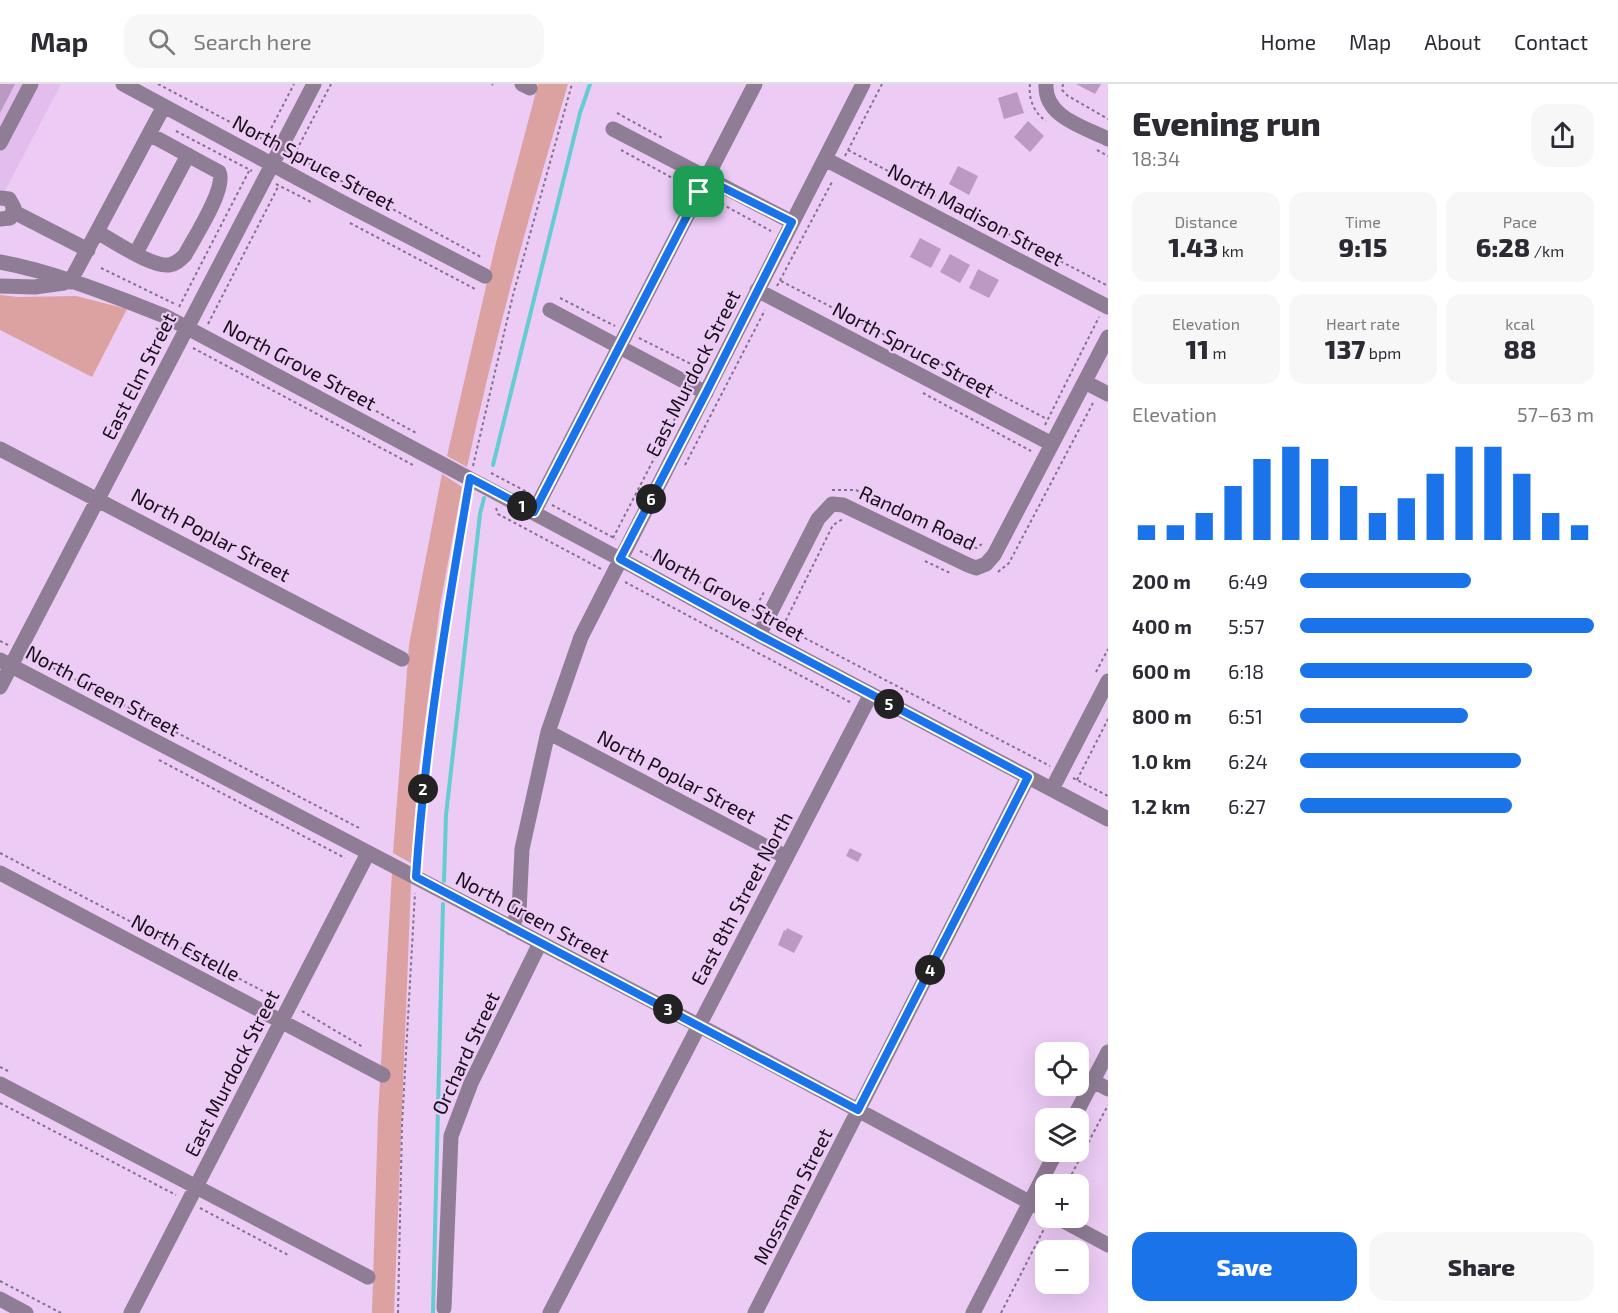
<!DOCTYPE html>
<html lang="en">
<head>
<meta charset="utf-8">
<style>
	body { margin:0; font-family:"Exo 2",sans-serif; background:#f7f7f7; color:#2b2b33; height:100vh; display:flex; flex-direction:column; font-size:22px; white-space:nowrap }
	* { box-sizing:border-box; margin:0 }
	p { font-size:20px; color:#7c7c81 }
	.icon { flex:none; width:33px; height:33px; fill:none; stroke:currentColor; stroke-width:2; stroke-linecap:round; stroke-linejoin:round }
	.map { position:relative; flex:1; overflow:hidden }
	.details { display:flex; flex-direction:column; background:#fff; width:510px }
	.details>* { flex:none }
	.fabs { position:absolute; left:1035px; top:958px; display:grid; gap:12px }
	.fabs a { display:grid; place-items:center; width:54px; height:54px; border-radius:12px; background:#fff; box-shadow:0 6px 24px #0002; font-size:30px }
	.pin { position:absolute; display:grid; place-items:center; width:51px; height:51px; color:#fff; margin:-26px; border-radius:12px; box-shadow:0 3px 9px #0006 }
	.km { position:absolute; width:30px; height:30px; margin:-15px; border-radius:50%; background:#222; color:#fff; font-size:16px; line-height:30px; text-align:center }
	.round { display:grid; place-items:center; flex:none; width:63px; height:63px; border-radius:18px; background:#f7f7f7 }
	.overview { display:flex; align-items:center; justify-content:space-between; height:102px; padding:0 24px }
	h1 { font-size:33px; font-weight:800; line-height:45px }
	.metrics { display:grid; grid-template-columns:repeat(3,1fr); gap:9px; height:102px; padding:6px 24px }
	.metrics div { display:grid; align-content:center; border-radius:15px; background:#f7f7f7; text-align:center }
	.metrics b { font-size:26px; font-weight:800 }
	.metrics small { font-size:16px; font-weight:400 }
	.metrics p { font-size:16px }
	.chart { height:168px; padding:12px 24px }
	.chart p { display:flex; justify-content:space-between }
	.chart svg { width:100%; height:108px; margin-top:6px; stroke:#1a73e8; stroke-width:6 }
	.cta { display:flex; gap:12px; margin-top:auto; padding:12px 24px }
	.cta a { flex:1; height:69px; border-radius:18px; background:#1a73e8; color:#fff; font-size:24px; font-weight:800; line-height:69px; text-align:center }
	.cta a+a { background:#f7f7f7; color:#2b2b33 }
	ul { padding:0 24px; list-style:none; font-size:20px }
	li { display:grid; grid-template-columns:96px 72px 1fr; align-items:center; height:45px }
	li i { height:15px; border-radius:8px; background:#1a73e8 }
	header { display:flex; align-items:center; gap:36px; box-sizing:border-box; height:84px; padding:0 30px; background:#fff; border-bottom:2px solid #e1e1e2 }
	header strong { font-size:28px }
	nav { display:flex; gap:33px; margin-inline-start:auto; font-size:21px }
	.search { width:420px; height:54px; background:#f7f7f7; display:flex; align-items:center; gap:15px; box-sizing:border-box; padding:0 21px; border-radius:18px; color:#7c7c81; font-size:22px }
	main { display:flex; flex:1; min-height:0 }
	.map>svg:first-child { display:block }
	.built { fill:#e3bded }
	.green { fill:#dca1a1 }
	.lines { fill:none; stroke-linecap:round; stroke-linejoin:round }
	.stream { stroke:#65ccd1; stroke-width:4 }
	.building { fill:#ba9ac2 }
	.path { stroke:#86708d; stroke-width:2; stroke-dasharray:3 3; stroke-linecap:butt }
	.minor { stroke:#8f7c95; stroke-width:15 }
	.route-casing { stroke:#fff; stroke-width:12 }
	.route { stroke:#1a73e8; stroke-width:8 }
	.labels { text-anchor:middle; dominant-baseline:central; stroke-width:4.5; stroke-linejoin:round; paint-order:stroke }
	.street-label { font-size:20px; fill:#180d1b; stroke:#eccbf5 }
</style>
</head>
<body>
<header>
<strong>Map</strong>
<div class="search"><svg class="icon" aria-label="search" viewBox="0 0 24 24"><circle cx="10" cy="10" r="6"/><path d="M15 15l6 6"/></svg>Search here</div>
<nav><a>Home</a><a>Map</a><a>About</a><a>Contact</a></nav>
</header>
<main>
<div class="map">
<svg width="1108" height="1229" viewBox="0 0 1108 1229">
	<rect width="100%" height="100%" fill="#eccbf5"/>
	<!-- built -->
	<path class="built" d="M0,0H61L0,116Z"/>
	<!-- green -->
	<path class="green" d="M538,0H568C530,127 495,254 467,383L447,372L496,159Z
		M0,211L18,213L76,212L127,225L92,293L0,246Z
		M442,390L462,403L440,522L418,691L411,779L393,769L409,561Z
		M392,788L411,799L394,1229H372L378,1032Z"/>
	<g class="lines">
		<!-- stream -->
		<path class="stream" d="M493,381L580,29L590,0
			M444,797L446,731L480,430L484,414
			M433,1229L443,820"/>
	</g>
	<!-- building -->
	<path class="building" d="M0,0H15L0,29Z
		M1076,0H1101L1095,10Z
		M1017,8L1024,29L1004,35L998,14Z
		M1028,37L1044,52L1030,68L1014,53Z
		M958,82L978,92L969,111L949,100Z
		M920,154L941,165L931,184L910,173Z
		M950,170L970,181L960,199L940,188Z
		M978,185L999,196L989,214L969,204Z
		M850,764L862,770L858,778L846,772Z
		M787,844L803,852L794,869L778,861L784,846L786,847Z"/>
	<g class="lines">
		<!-- path -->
		<path class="path" d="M158,0L270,59
			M492,0L493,1
			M1030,0C1028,14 1034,29 1046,37
			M1063,0L1062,6L1068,12L1108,35
			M617,29L664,55
			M176,47L252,87
			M263,60L294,0
			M621,66L687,102
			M848,66L1108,202
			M1097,66L1108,72
			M293,71L481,173
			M845,72L882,0
			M291,77L331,0
			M276,100L313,119
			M711,114L771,147
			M350,139L475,205
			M101,184L175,220
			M781,197L1047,335
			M777,202L833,96
			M560,214L615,242
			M179,223L249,87
			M208,240L279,101
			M156,244L169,252
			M639,254L701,285
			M193,264L413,381
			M923,309L1031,367
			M376,327L418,350
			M1045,341L1099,233
			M685,381L765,226
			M473,382L513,211L572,0
			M491,389L529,409
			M832,406H856L965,462L977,464L984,458
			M552,421L616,455
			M496,424L498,430L601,485
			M613,454L686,313
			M640,467L755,527
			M925,477L952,490
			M998,488L1009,479L1094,317
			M625,498L850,618
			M754,527L765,506
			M778,540L1050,682
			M783,542L833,441L843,435
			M0,557L8,561
			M32,573L361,745
			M1096,588L1108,565
			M159,676L345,774
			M1073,694L1108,712
			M1077,696L1108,635
			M0,769L276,914
			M417,780C425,655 445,531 468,408
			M302,927L363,963
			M0,983L8,987
			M0,1019L176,1111
			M1066,1101L1108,1021
			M200,1124L290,1172
			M0,1197L61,1229
			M398,1229L402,1041L415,809
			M1001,1229L1047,1139"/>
		<!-- minor -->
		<path class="minor" d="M123,0L340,117L485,192
			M522,0L530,4
			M1046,0C1044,33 1084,43 1108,55
			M613,45L792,138
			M0,59L31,0
			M825,75L1108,223
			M0,114L9,115L14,124L10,134L0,135
			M14,128L88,166
			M97,148C114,157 151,183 169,181C176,180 180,176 185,171C194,154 227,104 219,88L149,50
			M136,169L188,71
			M0,178C55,188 113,212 165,232L620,475L759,551L1108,735
			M70,198L164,22
			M0,202L35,203L64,199
			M757,206L1052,360
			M550,226L706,309
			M1085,298L1108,310
			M0,365L402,575
			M534,428L755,0
			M759,551L818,435L832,420L843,421L968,481L976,484L986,480L994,471L1108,253
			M0,576L738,962L1046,1127
			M0,603L314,0
			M548,648L786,773
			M1052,705L1108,597
			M0,789L383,991
			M511,844L519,828L522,765L548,648L581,553L863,0
			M1093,997L1108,1005
			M0,1000L368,1193
			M1073,1035L1108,968
			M1058,1134L1108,1161
			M0,1215L26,1229
			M444,1224L451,1052L471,999L540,859
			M131,1229L368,769
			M550,1229L871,610
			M755,1229L1028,693
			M973,1229L1056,1068"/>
	</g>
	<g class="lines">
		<defs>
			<path id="route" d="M706,95L792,138L706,309L620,475L759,551L1028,693L858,1026L416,793C425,659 447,527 470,394L534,428Z"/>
		</defs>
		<!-- route casing -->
		<use href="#route" class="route-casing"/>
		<!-- route -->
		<use href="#route" class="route"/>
	</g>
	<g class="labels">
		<!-- street labels -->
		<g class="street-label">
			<text transform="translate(314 78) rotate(28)">North Spruce Street</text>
			<text transform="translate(976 130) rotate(28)">North Madison Street</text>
			<text transform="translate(914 265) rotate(28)">North Spruce Street</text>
			<text transform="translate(300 280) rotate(28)">North Grove Street</text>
			<text transform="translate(692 289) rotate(-63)">East Murdock Street</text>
			<text transform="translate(138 292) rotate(-63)">East Elm Street</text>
			<text transform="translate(918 433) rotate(25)">Random Road</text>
			<text transform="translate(211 450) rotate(28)">North Poplar Street</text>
			<text transform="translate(729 510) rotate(29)">North Grove Street</text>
			<text transform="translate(103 606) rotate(28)">North Green Street</text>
			<text transform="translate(677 692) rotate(28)">North Poplar Street</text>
			<text transform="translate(741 814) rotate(-62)">East 8th Street North</text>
			<text transform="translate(533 832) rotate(28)">North Green Street</text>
			<text transform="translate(186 863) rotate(28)">North Estelle</text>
			<text transform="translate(465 969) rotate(-65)">Orchard Street</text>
			<text transform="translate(231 989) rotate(-63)">East Murdock Street</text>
			<text transform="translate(792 1112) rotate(-63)">Mossman Street</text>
		</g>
	</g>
</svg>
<div class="fabs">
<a><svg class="icon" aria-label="locate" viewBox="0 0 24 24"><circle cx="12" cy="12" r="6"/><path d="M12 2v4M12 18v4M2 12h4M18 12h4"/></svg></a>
<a><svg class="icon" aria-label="layers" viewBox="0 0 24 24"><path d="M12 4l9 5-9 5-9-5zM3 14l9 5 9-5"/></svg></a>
<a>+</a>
<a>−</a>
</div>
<div class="pin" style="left:699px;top:108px;background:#1e9e55"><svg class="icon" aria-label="arrive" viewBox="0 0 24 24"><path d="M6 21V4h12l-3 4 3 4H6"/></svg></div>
<b class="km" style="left:522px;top:422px">1</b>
<b class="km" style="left:423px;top:705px">2</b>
<b class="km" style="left:668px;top:925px">3</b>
<b class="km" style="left:930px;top:886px">4</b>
<b class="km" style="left:889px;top:620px">5</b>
<b class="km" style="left:651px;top:415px">6</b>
</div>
<section class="details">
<div class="overview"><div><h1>Evening run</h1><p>18:34</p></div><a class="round"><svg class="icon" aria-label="share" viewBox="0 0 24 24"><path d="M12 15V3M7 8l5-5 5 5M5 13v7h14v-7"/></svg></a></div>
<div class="metrics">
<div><p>Distance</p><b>1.43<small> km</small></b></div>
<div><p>Time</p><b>9:15</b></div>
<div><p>Pace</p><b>6:28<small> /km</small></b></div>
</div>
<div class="metrics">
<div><p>Elevation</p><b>11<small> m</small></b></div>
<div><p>Heart rate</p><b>137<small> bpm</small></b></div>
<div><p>kcal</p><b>88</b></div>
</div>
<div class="chart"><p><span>Elevation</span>57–63 m</p>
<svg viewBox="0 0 160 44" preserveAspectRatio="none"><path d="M5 44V38M15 44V38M25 44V33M35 44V22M45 44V11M55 44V6M65 44V11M75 44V22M85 44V33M95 44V27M105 44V17M115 44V6M125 44V6M135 44V17M145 44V33M155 44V38"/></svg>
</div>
<ul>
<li><b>200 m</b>6:49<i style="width:58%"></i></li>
<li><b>400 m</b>5:57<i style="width:100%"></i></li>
<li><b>600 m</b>6:18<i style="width:79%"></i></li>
<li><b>800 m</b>6:51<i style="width:57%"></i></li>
<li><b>1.0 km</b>6:24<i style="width:75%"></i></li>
<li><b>1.2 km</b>6:27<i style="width:72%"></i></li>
</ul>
<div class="cta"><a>Save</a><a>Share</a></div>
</section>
</main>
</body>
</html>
